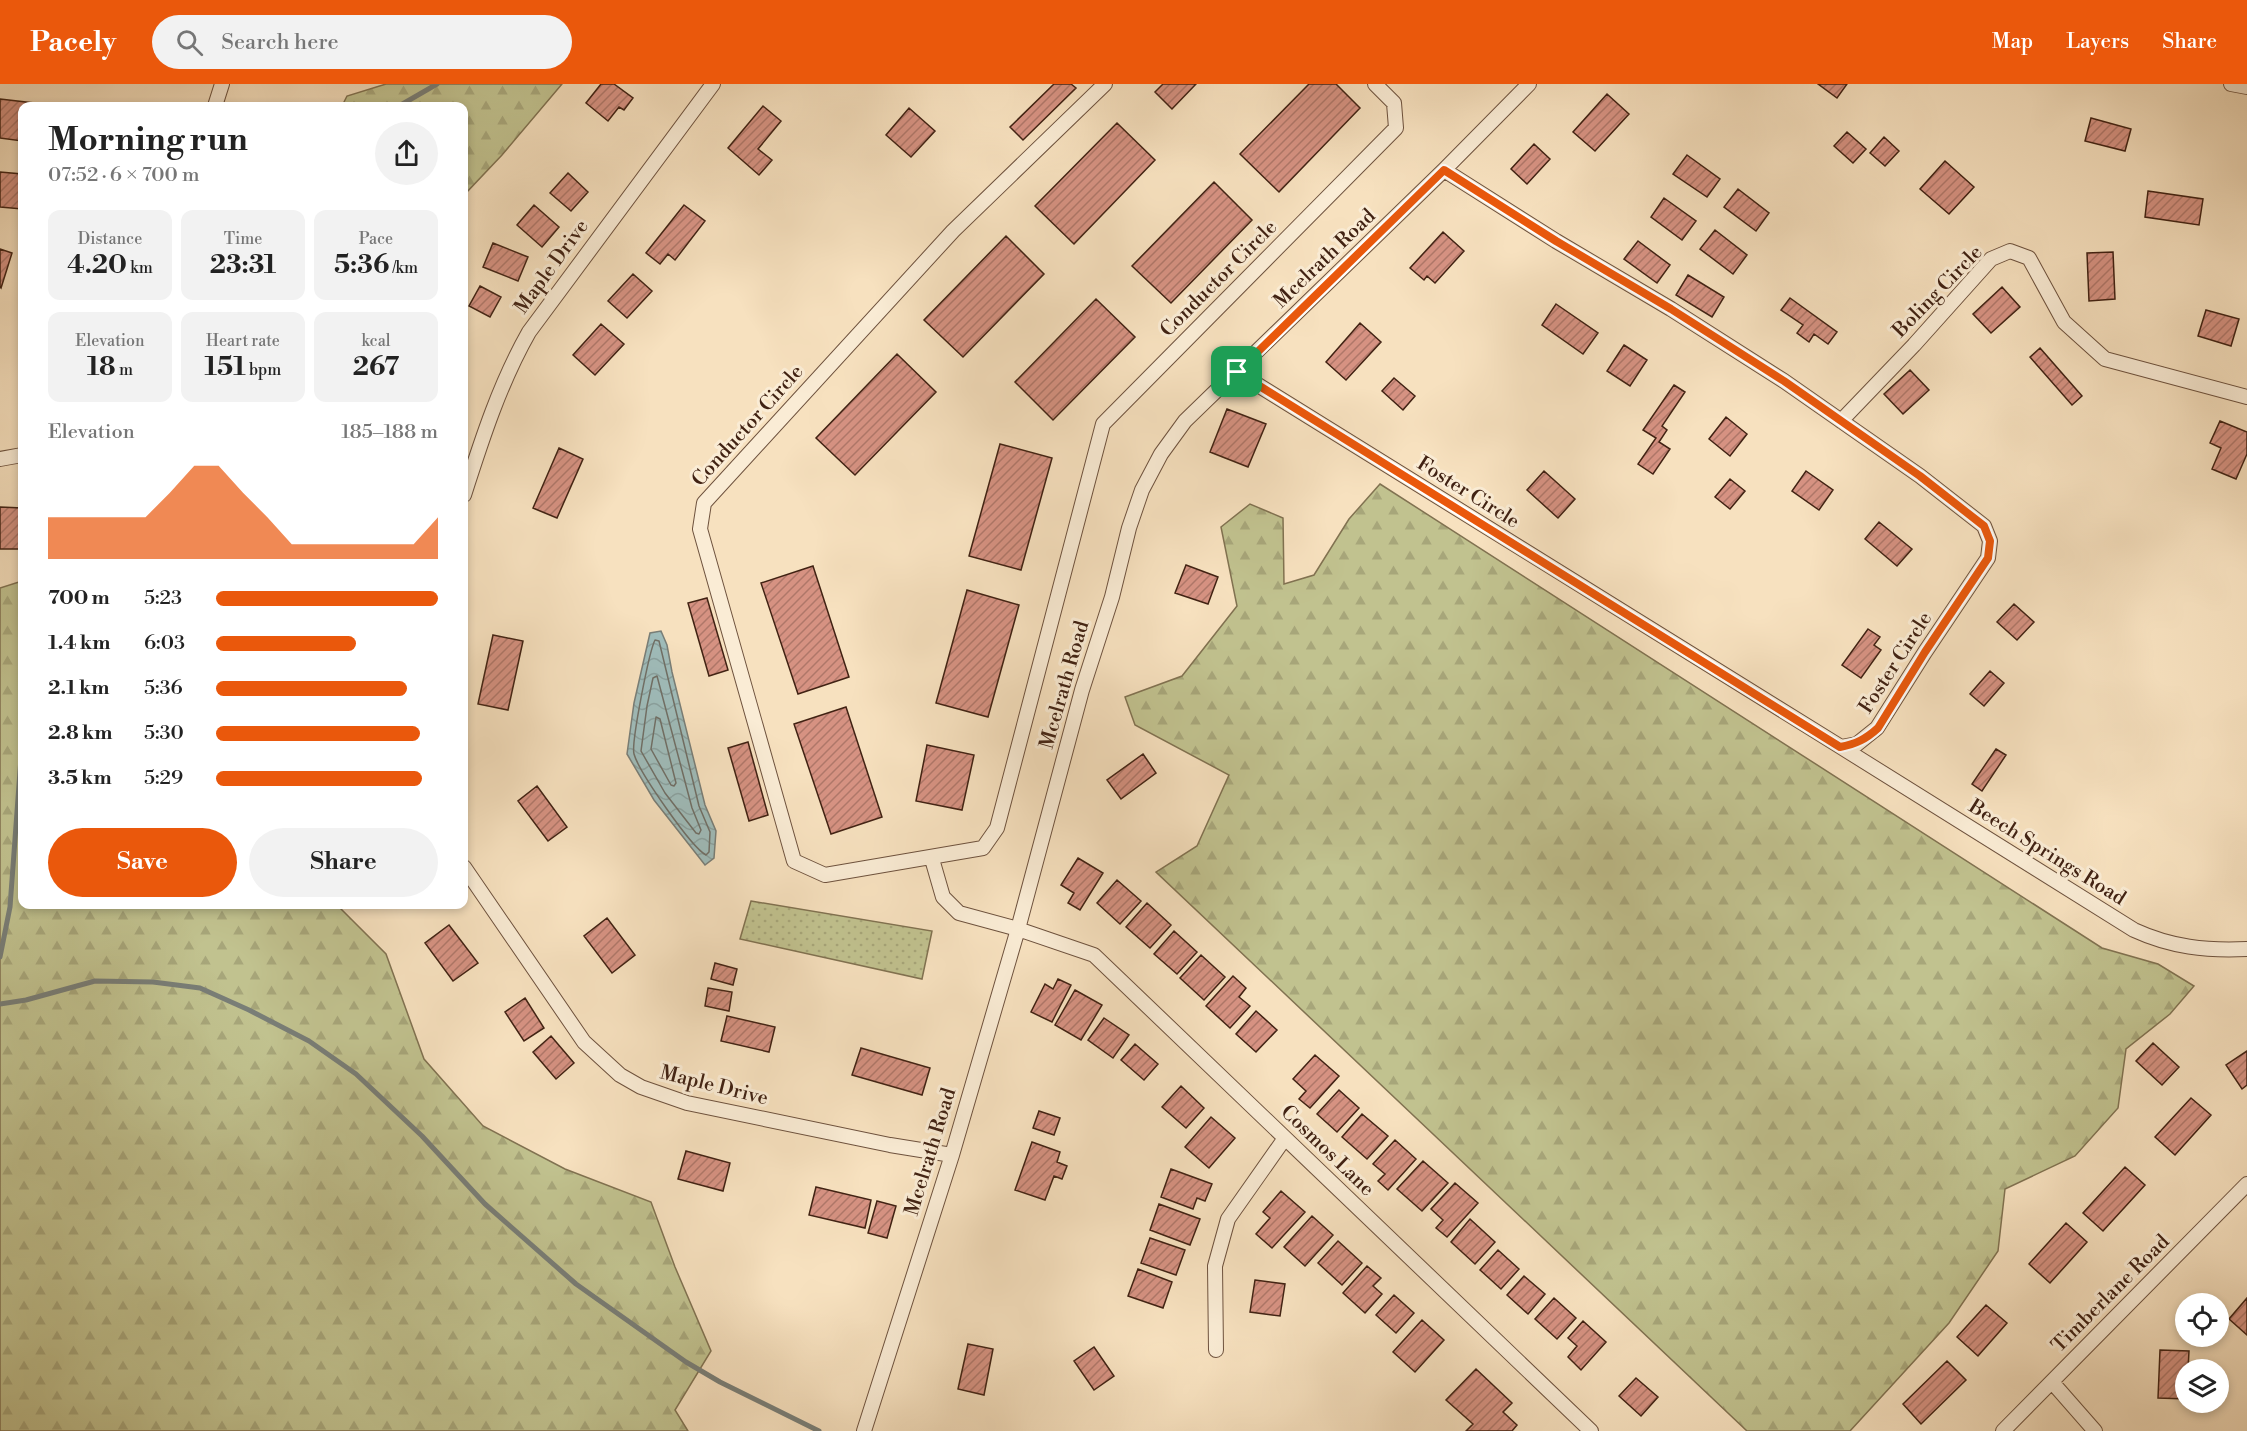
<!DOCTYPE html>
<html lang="en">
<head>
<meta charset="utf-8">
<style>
	body { margin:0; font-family:"Libre Bodoni",serif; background:#f2f2f2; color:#222; height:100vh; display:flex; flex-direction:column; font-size:22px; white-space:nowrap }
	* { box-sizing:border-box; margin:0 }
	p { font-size:20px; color:#767676 }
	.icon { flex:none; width:33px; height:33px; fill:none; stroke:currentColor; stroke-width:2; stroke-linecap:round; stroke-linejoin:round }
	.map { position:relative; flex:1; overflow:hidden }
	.sheet { position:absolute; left:18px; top:18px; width:450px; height:807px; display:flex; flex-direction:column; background:#fff; border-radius:12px; box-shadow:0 3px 9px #0003 }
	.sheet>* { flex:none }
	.tools { position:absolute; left:2175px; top:1209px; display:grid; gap:12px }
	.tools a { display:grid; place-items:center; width:54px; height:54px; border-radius:50%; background:#fff; box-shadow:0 3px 9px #0003; font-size:30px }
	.pin { position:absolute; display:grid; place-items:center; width:51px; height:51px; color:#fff; margin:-26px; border-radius:12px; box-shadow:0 3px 9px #0006 }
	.round { display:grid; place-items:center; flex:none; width:63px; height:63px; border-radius:32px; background:#f2f2f2 }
	.summary { display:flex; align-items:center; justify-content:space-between; height:102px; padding:0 30px }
	h1 { font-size:33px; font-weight:800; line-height:45px }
	.stats { display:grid; grid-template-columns:repeat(3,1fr); gap:9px; height:102px; padding:6px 30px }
	.stats div { display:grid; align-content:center; border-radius:12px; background:#f2f2f2; text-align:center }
	.stats b { font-size:26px; font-weight:800 }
	.stats small { font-size:16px; font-weight:400 }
	.stats p { font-size:16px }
	.chart { height:168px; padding:12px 30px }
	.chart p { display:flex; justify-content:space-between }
	.chart svg { width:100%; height:108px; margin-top:6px; fill:#ea580c; opacity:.7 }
	.cta { display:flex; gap:12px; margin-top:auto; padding:12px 30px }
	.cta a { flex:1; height:69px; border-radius:36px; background:#ea580c; color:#fff; font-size:24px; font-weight:800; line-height:69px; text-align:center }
	.cta a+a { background:#f2f2f2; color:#222 }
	ul { padding:0 30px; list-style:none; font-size:20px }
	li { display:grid; grid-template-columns:96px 72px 1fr; align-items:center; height:45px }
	li i { height:15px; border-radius:8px; background:#ea580c }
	header { display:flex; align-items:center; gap:36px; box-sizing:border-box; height:84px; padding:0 30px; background:#ea580c; color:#fff }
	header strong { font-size:28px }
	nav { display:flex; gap:33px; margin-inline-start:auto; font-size:21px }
	.search { width:420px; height:54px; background:#f2f2f2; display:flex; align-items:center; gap:15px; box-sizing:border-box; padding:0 21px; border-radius:33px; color:#767676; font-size:22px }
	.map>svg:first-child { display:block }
	.forest { fill:url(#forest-firs); stroke:#817251; stroke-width:1.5 }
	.park { fill:url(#park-dots); stroke:#817251; stroke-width:1.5 }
	.water { fill:url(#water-waves); stroke:#797e77; stroke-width:1.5 }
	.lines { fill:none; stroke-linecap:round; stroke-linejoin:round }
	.shore { stroke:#706f66; stroke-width:1.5 }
	.stream { stroke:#797e77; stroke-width:5 }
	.building { fill:url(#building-hatch); stroke:#412213; stroke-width:1.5 }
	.minor-casing { stroke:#6e523e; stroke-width:16 }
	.minor { stroke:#faecd5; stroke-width:14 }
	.route-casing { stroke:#fff; stroke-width:12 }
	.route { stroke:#ea580c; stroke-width:8 }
	.labels { text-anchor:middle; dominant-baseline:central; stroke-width:6; stroke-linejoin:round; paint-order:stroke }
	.street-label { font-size:20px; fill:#412213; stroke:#faecd5 }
</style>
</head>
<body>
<header>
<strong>Pacely</strong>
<div class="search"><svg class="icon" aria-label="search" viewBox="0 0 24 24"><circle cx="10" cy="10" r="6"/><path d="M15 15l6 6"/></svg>Search here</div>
<nav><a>Map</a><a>Layers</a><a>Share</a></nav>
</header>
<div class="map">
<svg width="2247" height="1347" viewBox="0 0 2247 1347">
	<defs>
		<pattern id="forest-firs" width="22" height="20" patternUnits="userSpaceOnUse" patternTransform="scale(1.5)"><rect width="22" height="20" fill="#c1c28f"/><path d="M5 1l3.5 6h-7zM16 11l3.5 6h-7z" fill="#a7a67a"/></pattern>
		<pattern id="park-dots" width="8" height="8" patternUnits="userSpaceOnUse" patternTransform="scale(1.5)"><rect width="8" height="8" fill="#c1c28f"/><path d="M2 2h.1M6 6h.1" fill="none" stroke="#a7a67a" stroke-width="1.8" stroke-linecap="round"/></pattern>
		<pattern id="water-waves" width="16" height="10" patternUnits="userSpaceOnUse" patternTransform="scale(1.5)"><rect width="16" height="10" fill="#9fbcba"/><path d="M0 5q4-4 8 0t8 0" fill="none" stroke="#8aa19f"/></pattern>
		<pattern id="building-hatch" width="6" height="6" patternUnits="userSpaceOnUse" patternTransform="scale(1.5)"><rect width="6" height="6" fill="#d69282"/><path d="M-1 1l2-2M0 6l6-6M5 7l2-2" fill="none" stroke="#af7769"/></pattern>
	</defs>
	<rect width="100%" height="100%" fill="#f7e1bf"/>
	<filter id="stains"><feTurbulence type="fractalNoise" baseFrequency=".00333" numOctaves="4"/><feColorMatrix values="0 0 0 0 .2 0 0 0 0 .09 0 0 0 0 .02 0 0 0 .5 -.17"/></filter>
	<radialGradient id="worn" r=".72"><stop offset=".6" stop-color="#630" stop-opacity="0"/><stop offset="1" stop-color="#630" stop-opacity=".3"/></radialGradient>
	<!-- forest -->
	<path class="forest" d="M386,0H562L502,71L464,111V22H342L347,12Z
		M1380,400L2102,864L2158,880L2194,902L2170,930L2126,965L2118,1024L2075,1072L2005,1105L1998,1167L1949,1239L1850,1347H1747L1156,788L1197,762L1229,691L1135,641L1125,613L1182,592L1237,522L1221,443L1250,420L1283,434L1284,500L1314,491L1349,435Z
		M22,497V820L337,821L386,870L424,975L483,1042L565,1085L651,1118L675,1183L711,1267L675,1326L688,1347H0V504Z"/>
	<!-- park -->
	<path class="park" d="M751,817L932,847L922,895L740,855Z"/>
	<!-- water -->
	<path class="water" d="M661,547L667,561L672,588L705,721L716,747L714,774L705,781L654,716L627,670L634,619L650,549Z"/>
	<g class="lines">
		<!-- shore -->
		<path class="shore" d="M655,556L659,557L699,722L710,748L709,768L706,771C691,763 639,688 634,670C631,659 649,568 655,556Z
			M657,592L692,724L701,746L699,750L696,749L665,709L641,667L647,622L653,594Z
			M656,633L660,635L676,699L674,702L671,701L651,665Z"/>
		<!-- stream -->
		<path class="stream" d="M399,22L437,0
			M0,873L10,823L22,660
			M0,920L26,916L95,897L153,898L200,904L249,926L309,957L356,990L422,1052L485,1120L576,1200L686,1278L720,1298L819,1347"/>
	</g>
	<!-- building -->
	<path class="building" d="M601,0H614L633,14L624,26L619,23L608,37L586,19Z
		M1054,0H1071L1076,4L1023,56L1010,43Z
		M1163,0H1196L1172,25L1155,8Z
		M1309,0H1336L1360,24L1279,108L1240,70Z
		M1818,0H1847L1837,14Z
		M1607,10L1629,30L1595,67L1573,48Z
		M0,15L34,19L33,22H22V57L0,54Z
		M763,22L781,37L758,65L772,76L759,91L728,64Z
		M909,24L935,47L911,73L886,51Z
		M2091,34L2131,45L2125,67L2085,57Z
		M1117,39L1155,76L1074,160L1035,122Z
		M1847,48L1866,65L1853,79L1834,62Z
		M1884,53L1899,67L1885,82L1870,69Z
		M1534,60L1550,75L1527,100L1511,85Z
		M1687,71L1720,95L1707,113L1673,90Z
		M1945,77L1974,103L1949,130L1920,105Z
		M0,88L22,90V125L0,123Z
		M568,89L588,108L571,127L550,109Z
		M1214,98L1252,136L1171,219L1132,182Z
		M1738,105L1769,129L1756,147L1724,123Z
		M2148,107L2203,115L2199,141L2145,133Z
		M1664,114L1696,137L1682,156L1651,133Z
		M534,121L559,143L542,163L517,141Z
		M684,121L705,137L675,176L668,170L660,180L646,169Z
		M1715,146L1747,171L1733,190L1700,165Z
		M1443,148L1464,167L1435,199L1427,192L1424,196L1410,184Z
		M1006,152L1044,190L963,273L924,236Z
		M1638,157L1670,181L1657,199L1624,175Z
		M493,159L528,173L518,197L483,183Z
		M0,165L12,169L1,204L0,203Z
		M2113,168L2115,215L2089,217L2087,169Z
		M633,190L652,207L627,234L608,217Z
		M1688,191L1724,213L1712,233L1676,211Z
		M480,202L501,213L490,233L469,222Z
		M2002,203L2020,223L1991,249L1973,230Z
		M1790,214L1837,248L1828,260L1814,250L1809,258L1797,249L1803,241L1781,226Z
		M1096,215L1135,253L1053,336L1015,298Z
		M1556,220L1598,249L1583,270L1542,241Z
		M2206,226L2239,235L2231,262L2198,252Z
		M1360,239L1381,258L1346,296L1326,278Z
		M601,240L624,260L595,291L573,271Z
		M1624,261L1647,276L1630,302L1607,287Z
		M2040,264L2082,312L2072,321L2030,273Z
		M897,270L936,308L855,391L816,354Z
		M1910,286L1929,306L1903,330L1884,310Z
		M1394,294L1415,312L1403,326L1382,307Z
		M1674,301L1685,308L1662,342L1667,346L1659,358L1670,365L1653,390L1638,380L1656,354L1643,346Z
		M1227,325L1266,340L1248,383L1210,368Z
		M1726,333L1747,350L1730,372L1709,355Z
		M2220,337L2247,348V370L2236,395L2212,385L2221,364L2210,359Z
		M1000,360L1052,374L1021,486L969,472Z
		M559,364L583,375L557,434L533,424Z
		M1544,387L1575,415L1558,434L1527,406Z
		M1806,387L1833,406L1819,426L1792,407Z
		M1730,395L1745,407L1730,425L1715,413Z
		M0,423L22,424V465H0Z
		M1879,438L1912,465L1897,482L1865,455Z
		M1186,481L1218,493L1208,520L1175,509Z
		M813,482L849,593L798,610L761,499Z
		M967,506L1019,521L988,633L936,619Z
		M707,514L728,586L709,592L688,519Z
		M2014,520L2034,538L2017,556L1997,538Z
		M1868,545L1880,553L1874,561L1881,566L1861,594L1842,581Z
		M493,551L523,557L508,626L478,620Z
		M1990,587L2004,599L1984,622L1970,610Z
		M846,623L882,733L831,750L794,640Z
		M748,658L768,731L749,737L728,664Z
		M927,661L974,671L962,726L916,717Z
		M1996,665L2006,671L1982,707L1972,700Z
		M1143,670L1156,689L1121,715L1107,696Z
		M537,702L567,743L548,757L518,717Z
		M1078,774L1103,789L1080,826L1068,819L1074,809L1061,801Z
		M1117,796L1141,817L1120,840L1097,819Z
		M1147,819L1171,841L1150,864L1126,843Z
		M607,834L635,871L612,889L584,852Z
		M449,841L478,879L453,897L425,859Z
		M1174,847L1197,868L1177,890L1154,870Z
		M1201,871L1225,893L1204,916L1180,894Z
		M715,879L737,885L733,901L711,895Z
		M1233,892L1246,904L1239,913L1250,922L1230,944L1206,922Z
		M1058,895L1071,901L1052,938L1031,928L1045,900L1053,905Z
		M708,904L732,908L729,927L705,922Z
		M1075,906L1102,921L1081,956L1055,941Z
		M525,914L544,944L524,957L505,928Z
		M1256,927L1277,946L1256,968L1236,950Z
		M727,932L775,943L769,968L721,957Z
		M1104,934L1129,951L1113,974L1088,956Z
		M551,952L574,979L556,995L533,968Z
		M2153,959L2179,983L2162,1001L2136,977Z
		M1135,960L1158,980L1144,996L1121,976Z
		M861,964L930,984L922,1011L852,991Z
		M2247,967V1001L2242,1005L2226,981Z
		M1315,971L1339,992L1310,1024L1299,1015L1306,1007L1293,995Z
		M1181,1002L1204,1024L1186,1044L1162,1023Z
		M1339,1006L1359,1024L1337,1048L1317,1030Z
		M2191,1014L2211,1031L2175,1071L2155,1053Z
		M1039,1027L1060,1034L1054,1051L1033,1044Z
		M1362,1030L1388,1052L1367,1075L1342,1053Z
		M1211,1033L1235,1054L1209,1084L1185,1063Z
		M1395,1056L1416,1075L1388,1106L1378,1097L1385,1090L1373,1080Z
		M1032,1058L1060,1068L1057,1078L1067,1082L1062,1095L1054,1092L1045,1116L1015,1106Z
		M686,1067L730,1079L723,1107L678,1095Z
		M1423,1077L1448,1099L1422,1127L1397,1105Z
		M2125,1083L2145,1101L2103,1147L2083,1129Z
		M1171,1085L1212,1100L1205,1117L1197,1114L1193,1125L1161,1113Z
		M1455,1099L1478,1119L1447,1153L1436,1144L1443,1136L1431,1125Z
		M816,1103L871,1116L865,1144L809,1131Z
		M1281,1107L1305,1128L1272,1164L1256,1150L1270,1134L1263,1128Z
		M877,1117L896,1122L887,1154L868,1149Z
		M1159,1120L1200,1135L1190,1161L1150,1146Z
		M1312,1132L1333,1151L1305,1182L1284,1163Z
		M1470,1135L1495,1158L1475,1180L1451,1158Z
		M2066,1139L2087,1158L2050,1199L2029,1180Z
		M1150,1154L1185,1166L1176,1191L1141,1179Z
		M1338,1157L1362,1179L1342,1201L1318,1179Z
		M1498,1166L1519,1185L1501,1205L1480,1186Z
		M1367,1182L1381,1194L1373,1202L1382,1210L1365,1229L1343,1209Z
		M1138,1185L1172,1198L1163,1224L1128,1212Z
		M1524,1192L1545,1210L1528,1230L1507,1211Z
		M1255,1196L1285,1200L1280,1232L1250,1228Z
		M1394,1211L1414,1229L1396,1249L1376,1231Z
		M1554,1214L1576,1234L1557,1255L1535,1235Z
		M2247,1214V1251L2229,1235Z
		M1986,1221L2007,1239L1978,1272L1957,1253Z
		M1422,1236L1444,1256L1415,1288L1393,1268Z
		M1583,1237L1606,1258L1581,1286L1568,1273L1577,1262L1568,1254Z
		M968,1260L993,1265L984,1311L958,1305Z
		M1094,1263L1114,1292L1094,1306L1074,1277Z
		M2160,1266L2189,1267L2188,1286H2186V1315L2158,1314Z
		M1947,1277L1966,1296L1921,1340L1903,1320Z
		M1476,1285L1512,1319L1503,1328L1517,1341L1512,1347H1466L1473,1340L1446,1316Z
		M1636,1294L1658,1313L1641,1332L1619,1312Z"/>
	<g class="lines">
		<defs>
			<path id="minor" d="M1105,0L953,147L704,419L700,445L794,777L825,791L983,764L997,744L1103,340L1396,44L1394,19L1375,0
				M2231,0L2247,3
				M215,22L222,0
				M1237,288L1841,663L1857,660L1877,644L1925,568L1988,474L1990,457L1984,442L1920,392L1784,297L1671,225L1556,157L1444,86
				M1841,337L1914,261L1991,175L2010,167L2029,174L2064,238L2105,275L2247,313
				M0,375L22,371
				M464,411C482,355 500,299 529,248L713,0
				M1841,663L2134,846C2171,863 2206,867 2247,865
				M932,775L943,813L959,829L1018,845L1094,871L1591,1347
				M464,783L584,958L620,991L641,1003L687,1019L890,1061L952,1071
				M1216,1266L1215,1182L1228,1135L1285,1054
				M2052,1298L2095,1347
				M864,1347L952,1071L1018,845L1082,606L1112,513L1129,444L1142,406L1161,370L1185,337L1444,86L1529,0
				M2003,1347L2247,1100"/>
		</defs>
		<!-- minor casing -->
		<use href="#minor" class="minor-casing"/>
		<!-- minor -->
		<use href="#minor" class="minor"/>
	</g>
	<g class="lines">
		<defs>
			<path id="route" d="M1444,86L1556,157L1671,225L1784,297L1920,392L1984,442L1990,457L1988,474L1925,568L1878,644C1866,655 1856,660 1840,663L1237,288Z"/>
		</defs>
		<!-- route casing -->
		<use href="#route" class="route-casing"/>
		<!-- route -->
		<use href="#route" class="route"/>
	</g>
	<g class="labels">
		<!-- street labels -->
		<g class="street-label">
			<text transform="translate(1325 175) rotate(-44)">Mcelrath Road</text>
			<text transform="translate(552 183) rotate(-54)">Maple Drive</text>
			<text transform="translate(1219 195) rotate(-45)">Conductor Circle</text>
			<text transform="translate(1938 208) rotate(-46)">Boling Circle</text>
			<text transform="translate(748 342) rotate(-48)">Conductor Circle</text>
			<text transform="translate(1468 409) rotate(32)">Foster Circle</text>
			<text transform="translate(1896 579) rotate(-57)">Foster Circle</text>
			<text transform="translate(1065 601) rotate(-74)">Mcelrath Road</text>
			<text transform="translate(2047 769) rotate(32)">Beech Springs Road</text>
			<text transform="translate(714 1002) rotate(14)">Maple Drive</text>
			<text transform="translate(1327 1067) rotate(44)">Cosmos Lane</text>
			<text transform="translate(931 1068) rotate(-73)">Mcelrath Road</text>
			<text transform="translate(2111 1210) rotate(-45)">Timberlane Road</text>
		</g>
	</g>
	<rect width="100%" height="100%" filter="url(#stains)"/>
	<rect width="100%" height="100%" fill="url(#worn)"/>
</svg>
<div class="tools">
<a><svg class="icon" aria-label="locate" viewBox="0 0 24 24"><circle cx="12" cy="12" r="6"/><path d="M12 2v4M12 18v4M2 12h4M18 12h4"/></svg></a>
<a><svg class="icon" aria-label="layers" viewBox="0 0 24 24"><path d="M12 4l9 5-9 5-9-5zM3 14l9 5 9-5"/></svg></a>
</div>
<div class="pin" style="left:1237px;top:288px;background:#1e9e55"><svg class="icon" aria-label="arrive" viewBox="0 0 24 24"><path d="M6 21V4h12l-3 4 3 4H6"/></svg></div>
<section class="sheet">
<div class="summary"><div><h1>Morning run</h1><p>07:52 · 6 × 700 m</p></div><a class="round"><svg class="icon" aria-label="share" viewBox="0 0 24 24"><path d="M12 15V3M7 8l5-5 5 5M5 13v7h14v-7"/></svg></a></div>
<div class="stats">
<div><p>Distance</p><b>4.20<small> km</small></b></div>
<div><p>Time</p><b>23:31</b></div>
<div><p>Pace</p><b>5:36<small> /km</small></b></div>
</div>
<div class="stats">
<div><p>Elevation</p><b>18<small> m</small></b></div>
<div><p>Heart rate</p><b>151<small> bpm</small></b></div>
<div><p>kcal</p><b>267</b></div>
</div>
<div class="chart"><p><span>Elevation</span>185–188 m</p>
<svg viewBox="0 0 160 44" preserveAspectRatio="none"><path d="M0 44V27L10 27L20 27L30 27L40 27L50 17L60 6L70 6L80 17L90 27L100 38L110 38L120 38L130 38L140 38L150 38L160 27V44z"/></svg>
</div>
<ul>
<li><b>700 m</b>5:23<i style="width:100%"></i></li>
<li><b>1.4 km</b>6:03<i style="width:63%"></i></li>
<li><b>2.1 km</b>5:36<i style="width:86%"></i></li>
<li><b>2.8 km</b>5:30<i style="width:92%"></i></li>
<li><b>3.5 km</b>5:29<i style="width:93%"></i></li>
</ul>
<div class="cta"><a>Save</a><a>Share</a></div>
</section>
</div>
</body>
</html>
